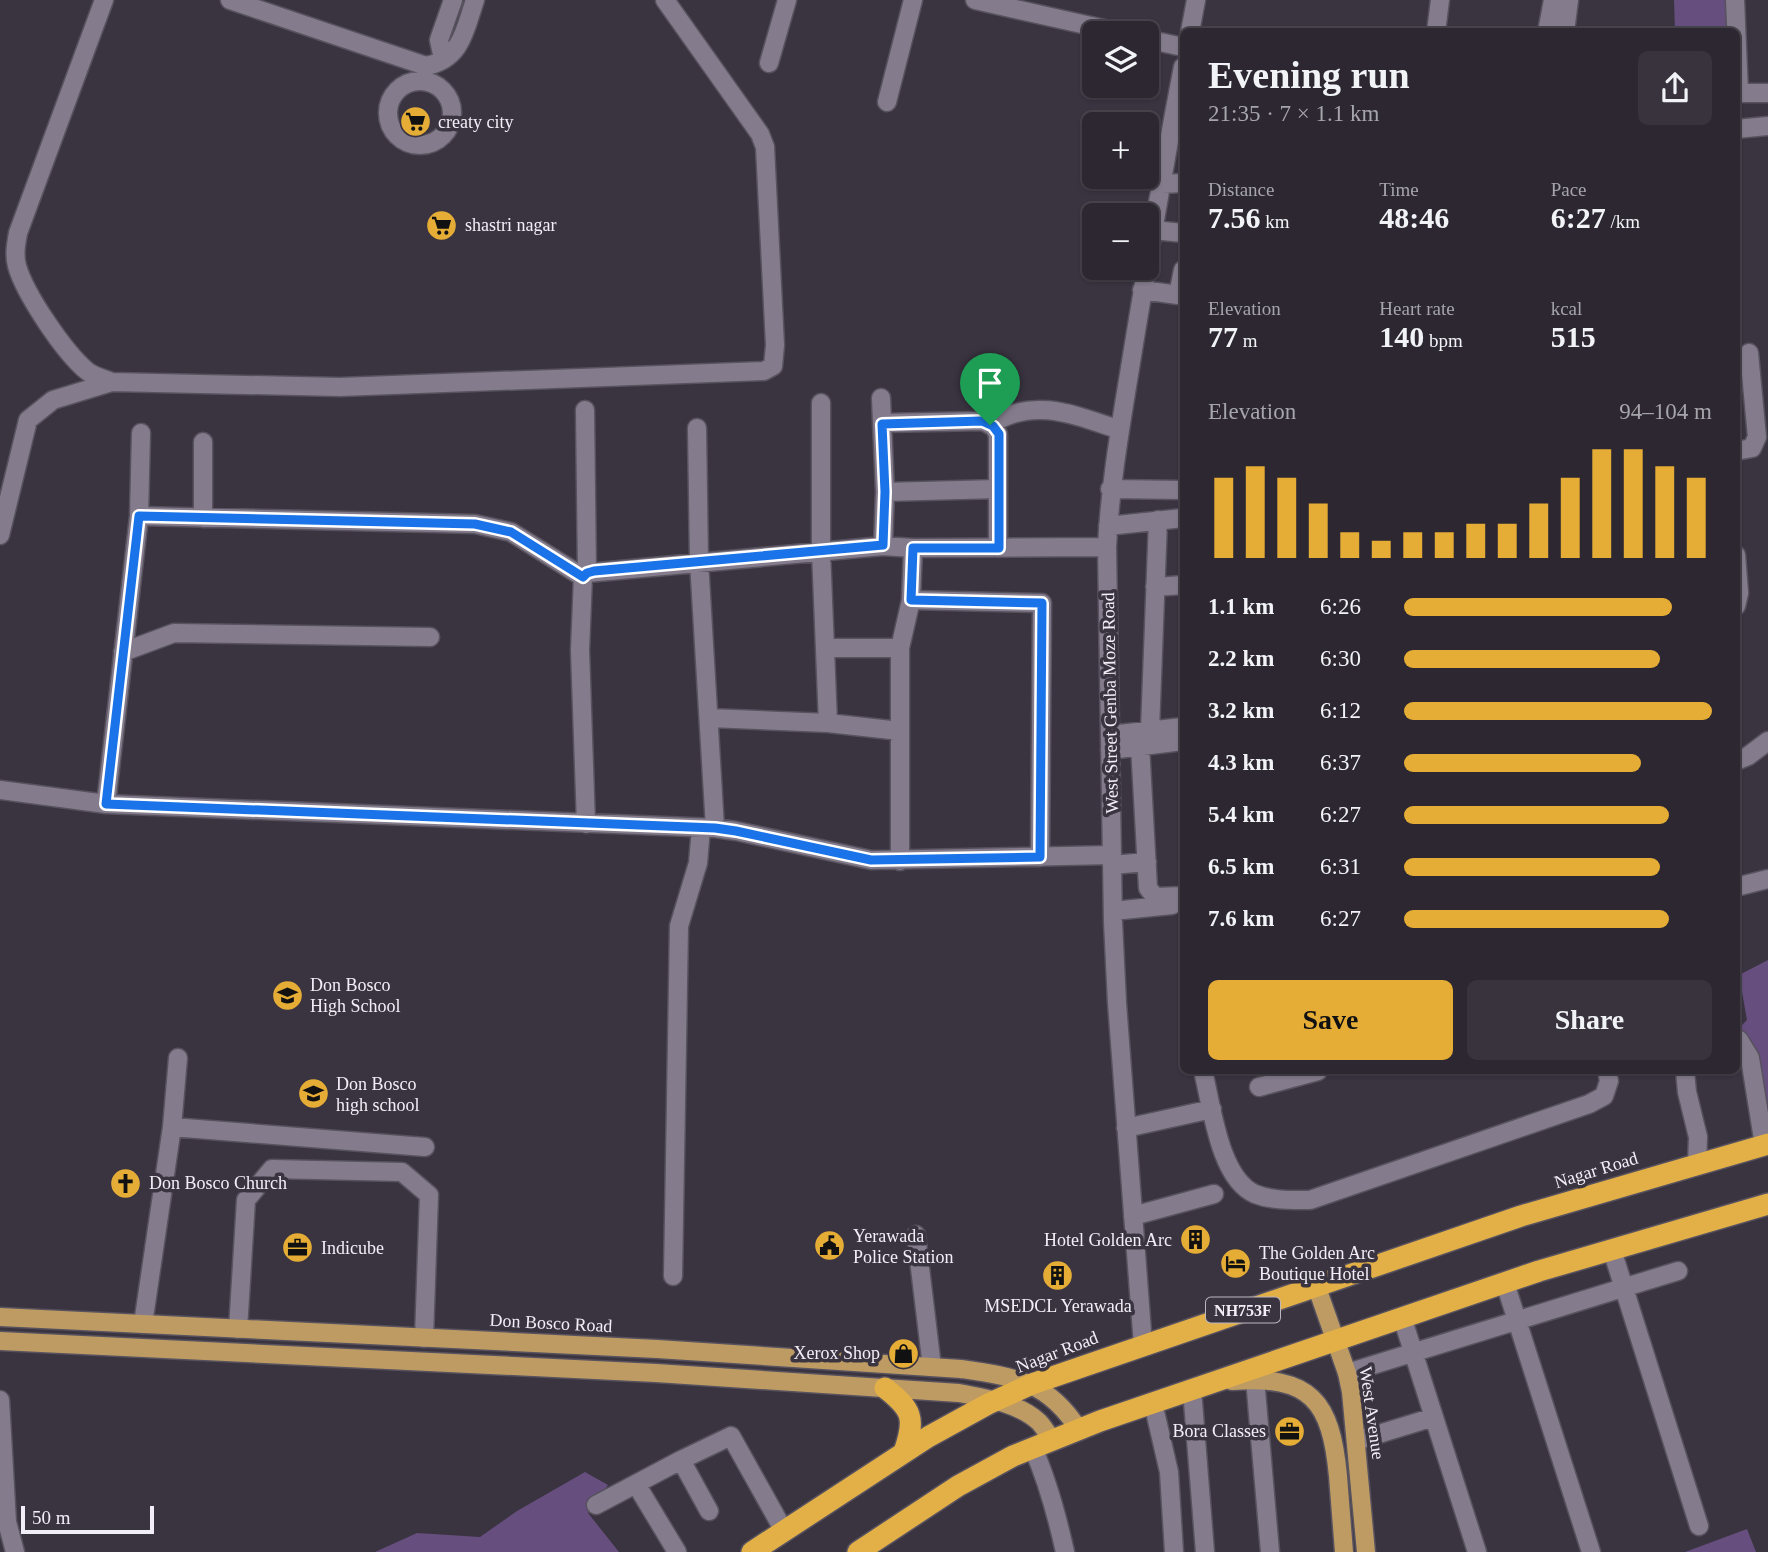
<!DOCTYPE html>
<html lang="en">
<head>
<meta charset="utf-8">
<style>
	body { margin:0; font-family:"Times New Roman",serif; background:#38333d; color:#f1f3f6; height:100vh; display:flex; flex-direction:column; font-size:26px; white-space:nowrap }
	* { box-sizing:border-box; margin:0 }
	p { font-size:23px; color:#a6a5ab }
	.icon { flex:none; width:38px; height:38px; fill:none; stroke:currentColor; stroke-width:2; stroke-linecap:round; stroke-linejoin:round }
	.map { position:relative; flex:1; overflow:hidden }
	.sheet { position:absolute; left:1180px; top:28px; width:560px; height:1046px; display:flex; flex-direction:column; background:#2c2731; border-radius:10px; box-shadow:0 2px 5px #0004,0 0 0 2px #48444d }
	.sheet>* { flex:none }
	.tools { position:absolute; left:1082px; top:21px; display:grid; gap:14px }
	.tools a { display:grid; place-items:center; width:77px; height:77px; border-radius:10px; background:#2c2731; box-shadow:0 2px 5px #0004,0 0 0 2px #48444d; font-size:35px }
	.scale { position:absolute; left:21px; bottom:18px; width:133px; box-sizing:border-box; padding-left:7px; border:4px solid #f2eef7; border-top:0; font-size:19px; line-height:24px; white-space:nowrap; color:#f2eef7; -webkit-text-stroke:5px #3a3441; paint-order:stroke }
	.pin { position:absolute; display:grid; place-items:center; width:60px; height:60px; color:#fff; margin:-72px -30px; border-radius:50% 50% 50% 0; rotate:-45deg; box-shadow:0 0 7px #0007 }
	.pin .icon { rotate:45deg }
	.round { display:grid; place-items:center; flex:none; width:74px; height:74px; border-radius:10px; background:#38333d }
	.head { display:flex; align-items:center; justify-content:space-between; height:119px; padding:0 28px }
	h1 { font-size:38px; font-weight:800; line-height:52px }
	.metrics { display:grid; grid-template-columns:repeat(3,1fr); gap:10px; height:119px; padding:7px 28px }
	.metrics div { display:grid; align-content:center }
	.metrics b { font-size:30px; font-weight:800 }
	.metrics small { font-size:19px; font-weight:400 }
	.metrics p { font-size:19px }
	.chart { height:196px; padding:14px 28px }
	.chart p { display:flex; justify-content:space-between }
	.chart svg { width:100%; height:126px; margin-top:7px; stroke:#e5ad36; stroke-width:6 }
	.button { display:flex; gap:14px; margin-top:auto; padding:14px 28px }
	.button a { flex:1; height:80px; border-radius:10px; background:#e5ad36; color:#111; font-size:28px; font-weight:800; line-height:80px; text-align:center }
	.button a+a { background:#38333d; color:#f1f3f6 }
	ul { padding:0 28px; list-style:none; font-size:23px }
	li { display:grid; grid-template-columns:112px 84px 1fr; align-items:center; height:52px }
	li i { height:18px; border-radius:9px; background:#e5ad36 }
	.map>svg:first-child { display:block }
	.green { fill:#664e7e }
	.lines { fill:none; stroke-linecap:round; stroke-linejoin:round }
	.minor-casing { stroke:#57525e; stroke-width:21 }
	.major-casing { stroke:#57525e; stroke-width:21 }
	.highway-casing { stroke:#57525e; stroke-width:24 }
	.minor { stroke:#847c8c; stroke-width:18 }
	.major { stroke:#bd9b63; stroke-width:18 }
	.highway { stroke:#e3af47; stroke-width:21 }
	.route-casing { stroke:#fff; stroke-width:14 }
	.route { stroke:#1a73e8; stroke-width:9 }
	.labels { text-anchor:middle; dominant-baseline:central; stroke-width:7; stroke-linejoin:round; paint-order:stroke }
	.shield { fill:#3a3441; stroke:#bbb6c0; stroke-width:2 }
	.shield-label { font-size:16px; font-weight:bold; fill:#f2eef7 }
	.poi-label { font-size:18px; fill:#f2eef7; stroke:#3a3441; text-anchor:start }
	.street-label { font-size:18px; fill:#f2eef7; stroke:#3a3441 }
</style>
</head>
<body>
<div class="map">
<svg width="1768" height="1552" viewBox="0 0 1768 1552">
	<rect width="100%" height="100%" fill="#3a3441"/>
	<!-- green -->
	<path class="green" d="M1674,0H1731L1732,31H1675Z
		M1768,960V1109L1763,1110L1736,1037V1031L1747,1020L1739,975Z
		M585,1472L608,1485L588,1513L619,1552H375L417,1533L480,1537L517,1511Z
		M1747,1529L1756,1552H1685Z"/>
	<g class="lines">
		<defs>
			<path id="minor" d="M104,0L18,233C16,244 14,255 17,266C25,294 64,352 87,371C93,376 104,379 112,382L340,387L764,371L773,366L775,345L765,147L760,134L665,0
				M230,0L426,66C462,59 465,29 475,0
				M975,0L1122,33
				M1735,0L1739,93H1768
				M1190,32L1196,0
				M1436,32L1440,0
				M1547,32L1553,0
				M1565,32L1569,0
				M1146,39L1183,47
				M443,59L439,40L453,0
				M769,63L787,0
				M388 113a32 32 0 1 1 64 0a32 32 0 1 1-64 0Z
				M887,102L913,0
				M1736,129L1768,126
				M1162,184L1183,183
				M1153,230L1183,233
				M1142,290L1178,295L1183,270
				M881,398L885,492L883,546
				M821,403V551L828,723
				M585,410L587,573
				M882,423L983,421L993,426L998,434V548
				M990,425C1033,396 1075,415 1120,430
				M697,428L699,561L715,828
				M203,442V518
				M1736,451L1752,448L1757,437L1749,353
				M1110,489L1183,490
				M885,492L998,489
				M139,516L475,524L511,532L583,577
				M1108,526L1183,518
				M0,535L28,420L53,400L112,382
				M1736,555L1739,593L1736,606
				M1155,587L1183,585
				M911,600L1042,603L1040,857
				M825,648H900
				M123,652L174,633L430,637
				M710,718L828,723L900,731
				M1150,730L1158,520
				M1110,735L1183,727
				M1140,745L1148,888L1155,897L1183,896
				M1110,750L1183,741
				M1736,761L1748,756L1768,741
				M0,790L106,804L715,828L736,831L871,860L1112,855
				M106,804L139,516L141,433
				M586,824L580,650L583,577L587,573L883,546L913,548L1107,547
				M900,861V648L911,600L913,548
				M1112,865L1147,862
				M1736,887L1768,879
				M1113,911L1172,905
				M1736,1040H1739L1750,1058L1764,1145
				M1203,1071C1212,1106 1219,1178 1255,1194C1273,1201 1292,1200 1310,1200L1589,1104L1604,1096L1609,1081L1607,1071
				M1685,1071L1687,1092L1698,1137L1697,1164
				M1259,1087L1318,1071
				M172,1127L425,1147
				M1126,1128L1212,1109
				M1133,1216L1214,1194
				M916,1235L932,1367
				M1612,1250L1699,1526
				M673,1276L679,926L698,863L701,828
				M1505,1283L1591,1552
				M1402,1317L1477,1552
				M143,1324L172,1127L178,1058
				M238,1329L246,1200L272,1169L402,1172L429,1195L424,1338
				M1143,1345L1117,1003L1113,922L1107,547C1110,484 1121,424 1131,362C1147,264 1164,165 1183,67
				M1347,1373L1678,1271
				M1255,1379L1270,1552
				M1192,1389L1205,1552
				M0,1400L7,1522L15,1552
				M1153,1403L1169,1472L1174,1552
				M1356,1441L1434,1417
				M1033,1448C1048,1482 1057,1516 1065,1552
				M681,1460L709,1511
				M636,1484L677,1552
				M596,1505L681,1460L731,1436L784,1531"/>
			<path id="major" d="M1316,1285L1347,1373L1351,1392L1366,1552
				M0,1317L657,1349L961,1369C1015,1377 1048,1381 1079,1430
				M0,1341L656,1373L959,1393C985,1398 1019,1403 1039,1422C1044,1427 1048,1435 1052,1440
				M1232,1381C1311,1375 1331,1401 1338,1476C1340,1501 1342,1527 1344,1552"/>
			<path id="highway" d="M885,1388C912,1409 916,1418 904,1452
				M752,1552L928,1437L988,1404L1032,1384L1521,1216L1768,1144
				M858,1552L958,1486L1013,1456L1100,1421L1539,1271L1768,1204"/>
		</defs>
		<!-- minor casing -->
		<use href="#minor" class="minor-casing"/>
		<!-- major casing -->
		<use href="#major" class="major-casing"/>
		<!-- highway casing -->
		<use href="#highway" class="highway-casing"/>
		<!-- minor -->
		<use href="#minor" class="minor"/>
		<!-- major -->
		<use href="#major" class="major"/>
		<!-- highway -->
		<use href="#highway" class="highway"/>
	</g>
	<g class="lines">
		<defs>
			<path id="route" d="M982,421L993,426L999,434V548H913L911,600L1042,603L1040,857L871,860L736,831L715,828L106,804L139,516L475,524L511,532L583,577L587,573L594,571L883,545L885,492L882,424Z"/>
		</defs>
		<!-- route casing -->
		<use href="#route" class="route-casing"/>
		<!-- route -->
		<use href="#route" class="route"/>
	</g>
	<!-- icons -->
	<defs>
		<symbol id="supermarket-disc" viewBox="-11 -11 22 22"><circle r="9.5" fill="#e5ad36" stroke="#3a3441"/><path d="M-6-5.5h2.5l.6 2H6L4.5 2H-2.5L-4.4-4H-6ZM-1.5 3.2a1.3 1.3 0 1 0 .1 0ZM3 3.2a1.3 1.3 0 1 0 .1 0Z" fill="#111"/></symbol>
		<symbol id="school-disc" viewBox="-11 -11 22 22"><circle r="9.5" fill="#e5ad36" stroke="#3a3441"/><path d="M0-5L7-2L0 1L-7-2ZM-4 1L0 2.5L4 1V4Q0 6-4 4Z" fill="#111"/></symbol>
		<symbol id="church-disc" viewBox="-11 -11 22 22"><circle r="9.5" fill="#e5ad36" stroke="#3a3441"/><path d="M-1.2-6h2.4v3.5h3.3v2.4h-3.3V6h-2.4V-.1h-3.3v-2.4h3.3Z" fill="#111"/></symbol>
		<symbol id="building-disc" viewBox="-11 -11 22 22"><circle r="9.5" fill="#e5ad36" stroke="#3a3441"/><path d="M-4-6H4V6H1V3H-1V6H-4ZM-2.5-4.3h1.7v1.8h-1.7ZM.8-4.3h1.7v1.8H.8ZM-2.5-1h1.7V.8h-1.7ZM.8-1h1.7V.8H.8Z" fill="#111"/></symbol>
		<symbol id="civic-disc" viewBox="-11 -11 22 22"><circle r="9.5" fill="#e5ad36" stroke="#3a3441"/><path d="M-.6-6.5H3V-4.5H.6V-3L4-1V1h2V6H-6V1h2V-1L-.6-3ZM-1.2 2.5V6h2.4V2.5Z" fill="#111"/></symbol>
		<symbol id="office-disc" viewBox="-11 -11 22 22"><circle r="9.5" fill="#e5ad36" stroke="#3a3441"/><path d="M-6-3h4V-5.5h4V-3h4V5H-6ZM-1-4.5V-3h2v-1.5ZM-6 0V1H6V0Z" fill="#111"/></symbol>
		<symbol id="hotel-disc" viewBox="-11 -11 22 22"><circle r="9.5" fill="#e5ad36" stroke="#3a3441"/><path d="M-6-4.5h1.5V1H6V5H4.5V3h-9V5H-6ZM-4 0a1.8 1.8 0 1 1 3.6 0ZM.5 0V-2.5h3Q6-2.5 6 0Z" fill="#111"/></symbol>
		<symbol id="shop-disc" viewBox="-11 -11 22 22"><circle r="9.5" fill="#e5ad36" stroke="#3a3441"/><path d="M-5-2.5h2.3a2.7 3.5 0 0 1 5.4 0H5L5.5 6h-11ZM-1.5-2.5h3a1.5 2.3 0 0 0-3 0Z" fill="#111"/></symbol>
	</defs>
	<g fill-rule="evenodd">
		<use href="#supermarket-disc" x="398" y="104" width="35" height="35"/>
		<use href="#supermarket-disc" x="424" y="208" width="35" height="35"/>
		<use href="#school-disc" x="270" y="978" width="35" height="35"/>
		<use href="#school-disc" x="296" y="1076" width="35" height="35"/>
		<use href="#church-disc" x="108" y="1166" width="35" height="35"/>
		<use href="#building-disc" x="1178" y="1222" width="35" height="35"/>
		<use href="#civic-disc" x="812" y="1228" width="35" height="35"/>
		<use href="#office-disc" x="280" y="1230" width="35" height="35"/>
		<use href="#hotel-disc" x="1218" y="1246" width="35" height="35"/>
		<use href="#building-disc" x="1040" y="1258" width="35" height="35"/>
		<use href="#shop-disc" x="886" y="1336" width="35" height="35"/>
		<use href="#office-disc" x="1272" y="1414" width="35" height="35"/>
	</g>
	<g class="labels">
		<!-- shield labels -->
		<rect class="shield" x="1206" y="1297.5" width="74" height="25" rx="5"/>
		<g class="shield-label">
			<text x="1243" y="1310">NH753F</text>
		</g>
		<!-- poi labels -->
		<g class="poi-label">
			<text x="438" y="122">creaty city</text>
			<text x="465" y="225">shastri nagar</text>
			<text x="310" y="985">Don Bosco<tspan x="310" dy="21">High School</tspan></text>
			<text x="336" y="1084">Don Bosco<tspan x="336" dy="21">high school</tspan></text>
			<text x="149" y="1183">Don Bosco Church</text>
			<text x="853" y="1236">Yerawada<tspan x="853" dy="21">Police Station</tspan></text>
			<text x="1172" y="1240" text-anchor="end">Hotel Golden Arc</text>
			<text x="321" y="1248">Indicube</text>
			<text x="1259" y="1253">The Golden Arc<tspan x="1259" dy="21">Boutique Hotel</tspan></text>
			<text x="1058" y="1306" text-anchor="middle">MSEDCL Yerawada</text>
			<text x="880" y="1353" text-anchor="end">Xerox Shop</text>
			<text x="1266" y="1431" text-anchor="end">Bora Classes</text>
		</g>
		<!-- street labels -->
		<g class="street-label">
			<text transform="translate(1110 703) rotate(-91)">West Street Genba Moze Road</text>
			<text transform="translate(1596 1170) rotate(-17)">Nagar Road</text>
			<text transform="translate(551 1323) rotate(3)">Don Bosco Road</text>
			<text transform="translate(1057 1352) rotate(-21)">Nagar Road</text>
			<text transform="translate(1372 1413) rotate(82)">West Avenue</text>
		</g>
	</g>
</svg>
<div class="tools">
<a><svg class="icon" aria-label="layers" viewBox="0 0 24 24"><path d="M12 4l9 5-9 5-9-5zM3 14l9 5 9-5"/></svg></a>
<a>+</a>
<a>−</a>
</div>
<div class="scale">50 m</div>
<div class="pin" style="left:990px;top:425px;background:#1e9e55"><svg class="icon" aria-label="arrive" viewBox="0 0 24 24"><path d="M6 21V4h12l-3 4 3 4H6"/></svg></div>
<section class="sheet">
<div class="head"><div><h1>Evening run</h1><p>21:35 · 7 × 1.1 km</p></div><a class="round"><svg class="icon" aria-label="share" viewBox="0 0 24 24"><path d="M12 15V3M7 8l5-5 5 5M5 13v7h14v-7"/></svg></a></div>
<div class="metrics">
<div><p>Distance</p><b>7.56<small> km</small></b></div>
<div><p>Time</p><b>48:46</b></div>
<div><p>Pace</p><b>6:27<small> /km</small></b></div>
</div>
<div class="metrics">
<div><p>Elevation</p><b>77<small> m</small></b></div>
<div><p>Heart rate</p><b>140<small> bpm</small></b></div>
<div><p>kcal</p><b>515</b></div>
</div>
<div class="chart"><p><span>Elevation</span>94–104 m</p>
<svg viewBox="0 0 160 44" preserveAspectRatio="none"><path d="M5 44V16M15 44V12M25 44V16M35 44V25M45 44V35M55 44V38M65 44V35M75 44V35M85 44V32M95 44V32M105 44V25M115 44V16M125 44V6M135 44V6M145 44V12M155 44V16"/></svg>
</div>
<ul>
<li><b>1.1 km</b>6:26<i style="width:87%"></i></li>
<li><b>2.2 km</b>6:30<i style="width:83%"></i></li>
<li><b>3.2 km</b>6:12<i style="width:100%"></i></li>
<li><b>4.3 km</b>6:37<i style="width:77%"></i></li>
<li><b>5.4 km</b>6:27<i style="width:86%"></i></li>
<li><b>6.5 km</b>6:31<i style="width:83%"></i></li>
<li><b>7.6 km</b>6:27<i style="width:86%"></i></li>
</ul>
<div class="button"><a>Save</a><a>Share</a></div>
</section>
</div>
</body>
</html>
